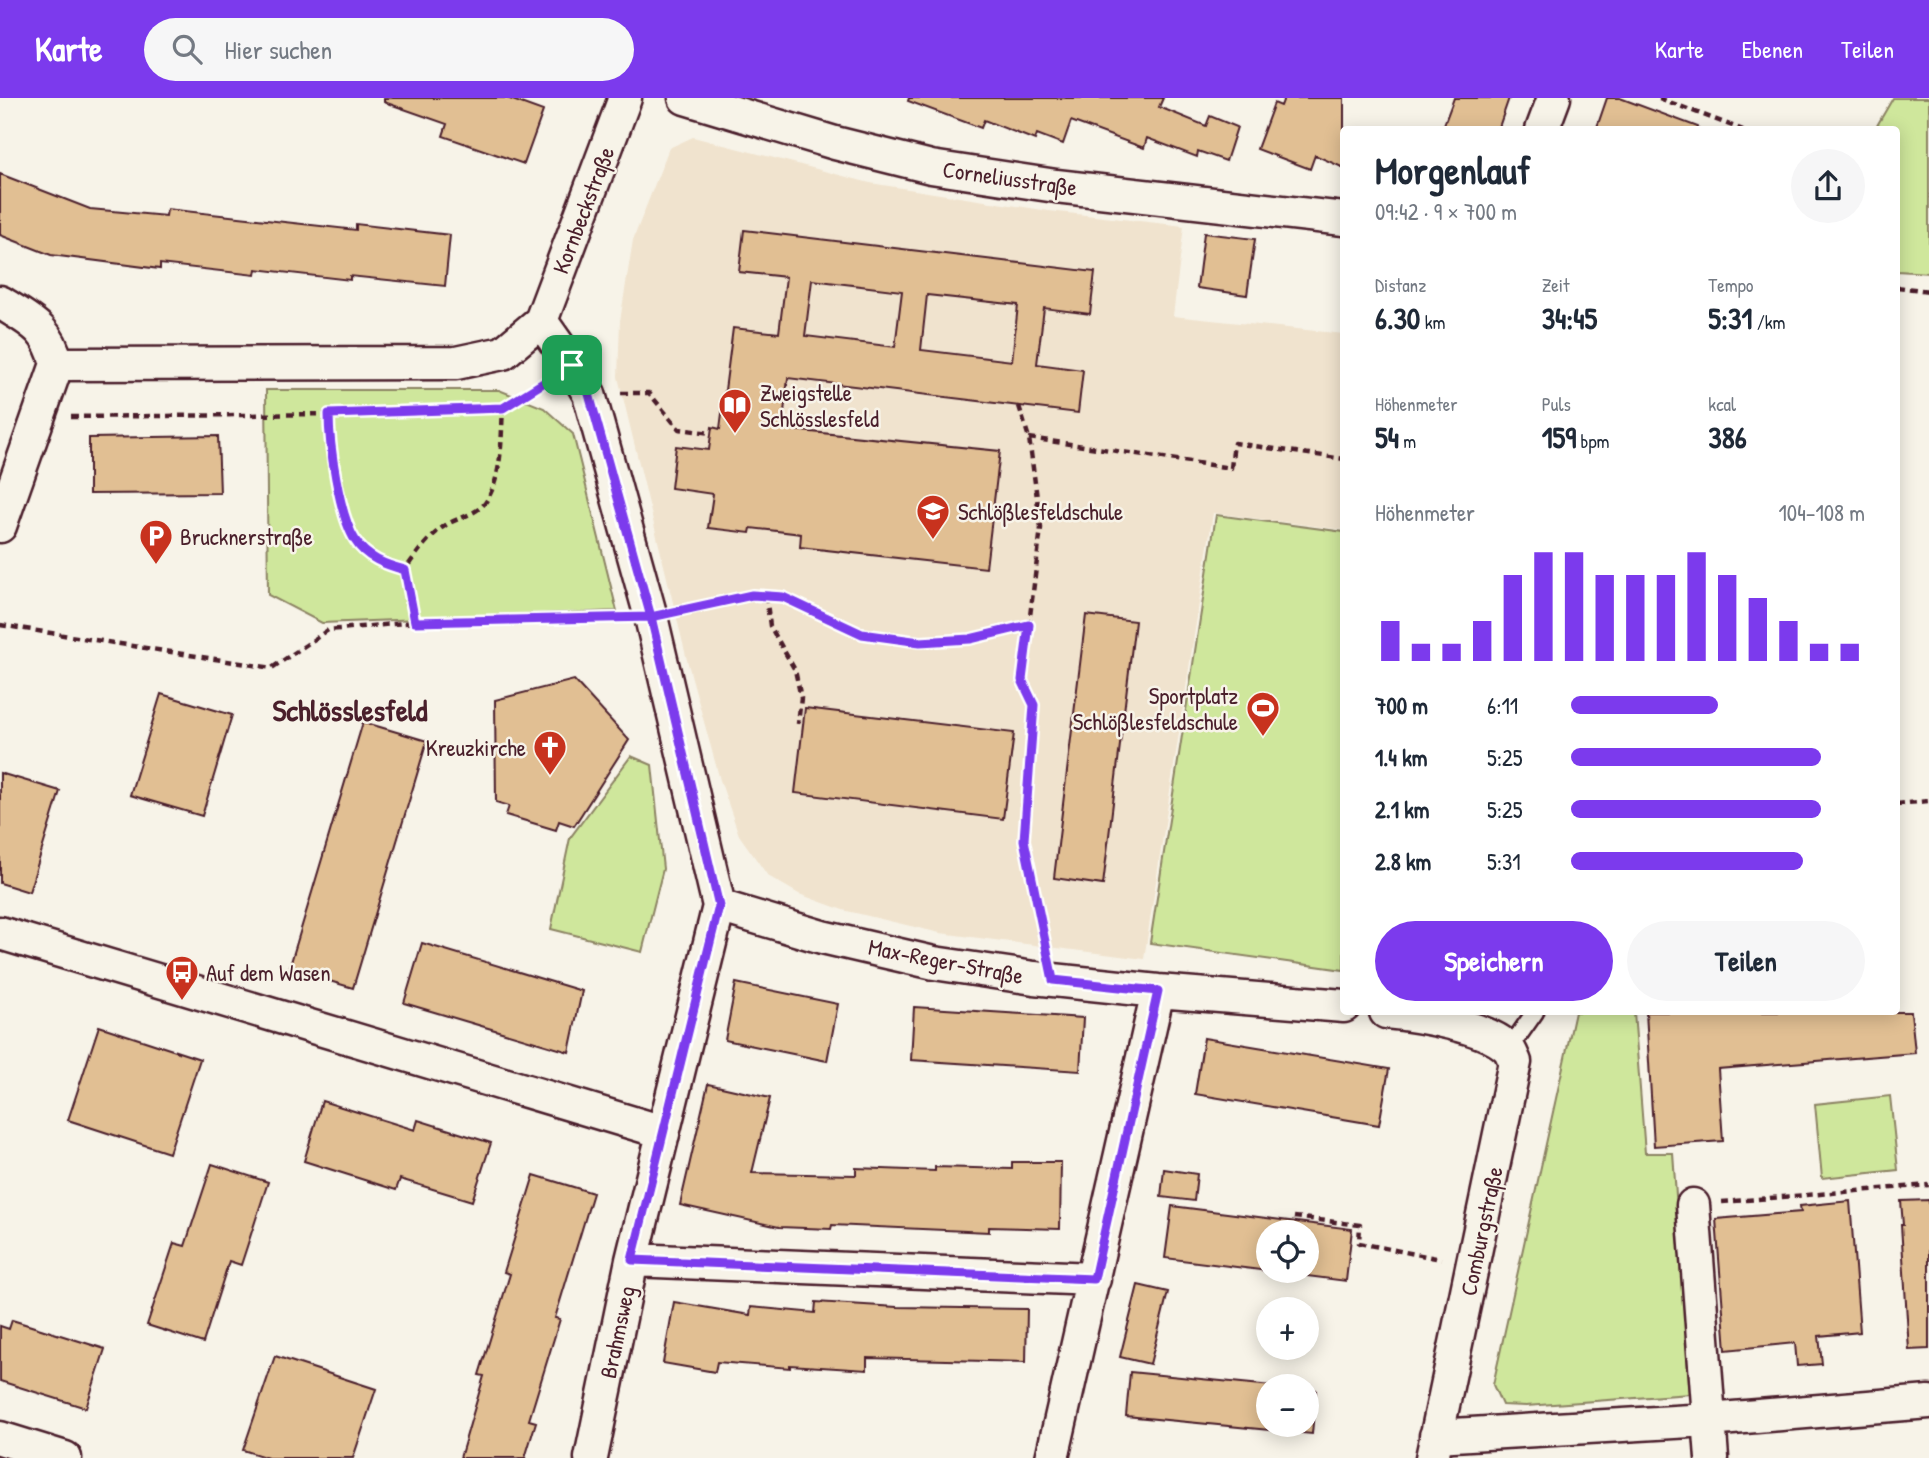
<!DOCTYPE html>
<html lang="de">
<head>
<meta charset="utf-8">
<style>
	body { margin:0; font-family:"Patrick Hand",sans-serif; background:#f6f6f7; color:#1f2937; height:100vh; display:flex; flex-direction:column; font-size:26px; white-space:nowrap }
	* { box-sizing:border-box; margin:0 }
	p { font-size:23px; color:#747a83 }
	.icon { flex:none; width:38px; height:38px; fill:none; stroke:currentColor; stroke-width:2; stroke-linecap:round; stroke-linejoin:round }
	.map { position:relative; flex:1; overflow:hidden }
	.sheet { position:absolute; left:1340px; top:28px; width:560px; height:889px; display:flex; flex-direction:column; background:#fff; border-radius:7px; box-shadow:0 4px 18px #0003 }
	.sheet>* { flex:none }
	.controls { position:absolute; left:1256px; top:1122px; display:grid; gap:14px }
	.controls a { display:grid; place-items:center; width:63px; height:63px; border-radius:50%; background:#fff; box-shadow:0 4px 18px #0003; font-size:35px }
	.pin { position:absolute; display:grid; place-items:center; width:60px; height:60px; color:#fff; margin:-30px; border-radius:14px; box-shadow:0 4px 10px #0006 }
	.round { display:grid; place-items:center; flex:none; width:74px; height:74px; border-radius:37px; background:#f6f6f7 }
	.headline { display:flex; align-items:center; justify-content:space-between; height:119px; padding:0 35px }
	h1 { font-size:38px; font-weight:700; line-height:52px }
	.metrics { display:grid; grid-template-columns:repeat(3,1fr); gap:10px; height:119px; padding:7px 35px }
	.metrics div { display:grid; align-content:center }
	.metrics b { font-size:30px; font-weight:700 }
	.metrics small { font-size:19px; font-weight:400 }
	.metrics p { font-size:19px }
	.chart { height:196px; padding:14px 35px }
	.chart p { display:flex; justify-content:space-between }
	.chart svg { width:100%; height:126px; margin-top:7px; stroke:#7c3aed; stroke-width:6 }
	.action { display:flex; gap:14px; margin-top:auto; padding:14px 35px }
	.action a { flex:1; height:80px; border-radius:42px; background:#7c3aed; color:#fff; font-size:28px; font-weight:700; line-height:80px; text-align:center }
	.action a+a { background:#f6f6f7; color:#1f2937 }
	ul { padding:0 35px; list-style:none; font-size:23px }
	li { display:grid; grid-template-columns:112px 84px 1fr; align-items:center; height:52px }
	li i { height:18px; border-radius:9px; background:#7c3aed }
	header { display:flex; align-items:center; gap:42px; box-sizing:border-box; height:98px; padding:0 35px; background:#7c3aed; color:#fff }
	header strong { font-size:33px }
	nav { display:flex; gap:38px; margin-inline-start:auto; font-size:24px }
	.search { width:490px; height:63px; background:#f6f6f7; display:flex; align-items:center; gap:18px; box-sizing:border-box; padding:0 24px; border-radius:38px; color:#747a83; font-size:26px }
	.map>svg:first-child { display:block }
	.built { fill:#f0e3ce }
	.green { fill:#cfe79c; stroke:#8c8364; stroke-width:2 }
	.building { fill:#e1bf93; stroke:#4a1f2b; stroke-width:2; fill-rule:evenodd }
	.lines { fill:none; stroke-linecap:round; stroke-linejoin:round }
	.service-casing { stroke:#4a1f2b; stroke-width:21 }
	.minor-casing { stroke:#4a1f2b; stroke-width:37 }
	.path { stroke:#4a1f2b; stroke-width:4.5; stroke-dasharray:7 5; stroke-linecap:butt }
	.service { stroke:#f7f3e8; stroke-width:16 }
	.minor { stroke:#f7f3e8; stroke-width:32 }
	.route-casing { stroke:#fff; stroke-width:14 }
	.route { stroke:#7c3aed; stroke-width:9 }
	.labels { text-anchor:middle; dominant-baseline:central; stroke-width:5; stroke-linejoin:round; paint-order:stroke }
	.street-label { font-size:23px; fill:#4a1f2b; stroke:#f7f3e8 }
	.poi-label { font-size:23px; fill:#4a1f2b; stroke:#f7f3e8; text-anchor:start }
	.district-label { font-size:30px; font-weight:bold; fill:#4a1f2b; stroke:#f7f3e8 }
</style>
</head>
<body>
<header>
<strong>Karte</strong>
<div class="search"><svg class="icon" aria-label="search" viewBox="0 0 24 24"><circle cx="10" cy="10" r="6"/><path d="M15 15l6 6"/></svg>Hier suchen</div>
<nav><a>Karte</a><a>Ebenen</a><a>Teilen</a></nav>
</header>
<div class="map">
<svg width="1929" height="1360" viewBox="0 0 1929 1360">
	<rect width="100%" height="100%" fill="#f7f3e8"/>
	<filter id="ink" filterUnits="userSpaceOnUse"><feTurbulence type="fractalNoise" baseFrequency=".0143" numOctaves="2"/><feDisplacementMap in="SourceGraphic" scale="14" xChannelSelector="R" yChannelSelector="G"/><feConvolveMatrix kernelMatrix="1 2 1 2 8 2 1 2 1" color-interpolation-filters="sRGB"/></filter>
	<g filter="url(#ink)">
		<!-- built -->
		<path class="built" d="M693,39L870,85L1049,113L1184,128L1173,218L1344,236V432L1213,415L1144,861L940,835L843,812L799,796L768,778L739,737L720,682L687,562L618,279L620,223L633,142L669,50Z"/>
		<!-- green -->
		<path class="green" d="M1893,0H1929V175L1897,173V32L1875,31Z
			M266,292H499L544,310L573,336L617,513L322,525L268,497Z
			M1216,417L1344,434V872L1150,845Z
			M631,658L652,667L663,771L642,854L551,831L570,740Z
			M1575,914H1634L1645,1055H1673L1690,1296L1526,1308L1502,1307L1493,1287Z
			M1890,998L1898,1072L1822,1080L1815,1006Z"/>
		<!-- building -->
		<path class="building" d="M384,0H507L543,13L524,66L443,38L447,26L384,4Z
			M909,0H1163L1159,9L1206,28L1210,18L1237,29L1226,63L1198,53L1197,59L1147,40L1144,50L1071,23L1063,46L1037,36L1035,42L984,22L981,30L908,3Z
			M1284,0H1344V70L1315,57L1310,71L1257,51L1274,5L1281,8Z
			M1454,0H1509L1498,32H1442Z
			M1607,0H1620L1698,29L1697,32H1596Z
			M0,76L90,111L166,118L167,111L356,132V126L450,137L445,188L350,178V182L256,171L255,177L160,166V171L51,157L0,137Z
			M744,132L1095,174L1090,216L1044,210L1037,266L1083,272L1078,315L788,280L782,331L1000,353L986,470L800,449L801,436L751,430L750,435L708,430L713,396L671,390L676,348L709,352L712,329L720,331L733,230L779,235L786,179L739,174ZM812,182L902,193L895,249L805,238ZM927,197L1018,207L1012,263L921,252Z
			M1204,135L1255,141L1247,197L1197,190Z
			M218,338L220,395L89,396V340Z
			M1086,517L1135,523L1103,787L1054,780Z
			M574,582L629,642L574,728L559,723L556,732L506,717L509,708L496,704L495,602Z
			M161,596L232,617L202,718L130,697Z
			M805,610L1014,635L1003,721L795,695Z
			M363,624L427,643L353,890L289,871Z
			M0,675L60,693L29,794L0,785Z
			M422,845L582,893L569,954L404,905Z
			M736,885L838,906L827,963L725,942Z
			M914,909L1083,920L1080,973L911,962Z
			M1646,914H1911L1915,955L1718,971L1723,1043L1654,1048Z
			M99,928L200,961L169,1055L68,1022Z
			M1204,940L1389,971L1379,1027L1195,996Z
			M708,986L770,1000L752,1075L856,1077V1070L935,1073V1069L1012,1071V1064H1061L1060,1131L989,1129V1134L832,1127L831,1131L779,1129L680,1107Z
			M322,1003L415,1032L418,1022L491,1045L472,1103L400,1081L396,1092L304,1063Z
			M212,1066L268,1084L241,1167L229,1163L203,1245L147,1227L174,1145L185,1148Z
			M1164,1071L1197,1076L1194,1103L1161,1099Z
			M534,1077L593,1095L555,1220L560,1221L529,1322L536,1324L525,1360H460L484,1278L479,1277L510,1176L504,1174Z
			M1929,1102V1251L1909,1252L1901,1127H1903L1901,1103Z
			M1850,1103L1860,1234L1819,1238L1822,1266L1797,1268L1795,1245L1726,1252L1716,1121L1801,1114L1800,1108Z
			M1172,1108L1352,1131L1346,1183L1165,1160ZM1269,1134H1307V1172H1269Z
			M1138,1187L1168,1194L1150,1266L1120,1259Z
			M674,1204L750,1217L751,1209L815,1215L816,1204L897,1209L1027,1211L1026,1264L867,1260V1272L790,1267V1270L717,1264L715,1274L663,1265Z
			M12,1222L105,1251L86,1310L0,1283V1228L9,1231Z
			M275,1258L376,1291L353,1360H268L243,1352Z
			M1130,1274L1272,1288H1269V1326H1307V1291L1316,1292L1312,1336L1126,1318Z"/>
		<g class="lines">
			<defs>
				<path id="service" d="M1509,951L1535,914"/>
				<path id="minor" d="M685,0L835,45L931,69L1056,88L1344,121
					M1542,32L1554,0
					M0,204C30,223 48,229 57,266
					M541,223L572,267L589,296L651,519L719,808L632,1162L591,1360
					M0,428L57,266L456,265L503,255L541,223L625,0
					M719,808L822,839L934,865L1034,880L1158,893L1344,908
					M0,835L663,1034
					M1386,914C1417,917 1486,928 1508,950C1511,953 1513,960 1515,964L1432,1360
					M1693,1107L1712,1360
					M632,1162L1094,1181
					M1436,1338L1708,1322L1929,1304
					M0,1340L65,1360
					M1052,1360L1158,893"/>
			</defs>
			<!-- service casing -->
			<use href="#service" class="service-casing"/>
			<!-- minor casing -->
			<use href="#minor" class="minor-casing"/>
			<!-- path -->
			<path class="path" d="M1659,0L1743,32
				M1897,189L1929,193
				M621,295H649L679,331L711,335
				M1019,308L1029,340L1041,430L1022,582L1034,607L1024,742L1046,850
				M329,316C329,346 339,418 355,442C366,460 386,467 405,472
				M71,319L329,316L503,310L548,282
				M1029,340L1231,370L1234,345L1344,361
				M766,498L770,528L795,572L801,600L798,626
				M681,512C710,506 758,490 786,501C812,511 838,530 865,536C923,550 972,540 1029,526
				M415,524L405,472C416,456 429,438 446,427C459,419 479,416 487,402C503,375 501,339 503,310
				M0,527L272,570L328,532L415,524L620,519
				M1897,706L1929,703
				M1722,1104L1929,1087
				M1294,1119L1360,1127L1359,1145L1441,1161"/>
			<!-- service -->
			<use href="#service" class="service"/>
			<!-- minor -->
			<use href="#minor" class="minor"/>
		</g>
	</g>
	<g class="lines" filter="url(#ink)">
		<defs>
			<path id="route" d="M572,267L503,310L329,316C329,346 339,417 355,442C366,460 386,467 405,472L415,524L651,519L719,808L632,1162L1094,1181L1158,893L1053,882L1024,742L1034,607L1022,582L1029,527L970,541L920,544L862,536L783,499L752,497L651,519L589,296L572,267"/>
		</defs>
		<!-- route casing -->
		<use href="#route" class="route-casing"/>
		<!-- route -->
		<use href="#route" class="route"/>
	</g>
	<!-- icons -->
	<defs>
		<symbol id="library-pin" viewBox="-11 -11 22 30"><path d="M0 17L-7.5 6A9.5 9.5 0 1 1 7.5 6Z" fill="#c8321e" stroke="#f7f3e8"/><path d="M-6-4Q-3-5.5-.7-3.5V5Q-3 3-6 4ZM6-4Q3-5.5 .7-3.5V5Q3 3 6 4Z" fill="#fff"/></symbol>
		<symbol id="school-pin" viewBox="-11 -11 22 30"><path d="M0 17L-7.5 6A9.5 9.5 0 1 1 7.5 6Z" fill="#c8321e" stroke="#f7f3e8"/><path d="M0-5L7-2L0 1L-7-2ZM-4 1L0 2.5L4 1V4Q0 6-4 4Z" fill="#fff"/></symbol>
		<symbol id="parking-pin" viewBox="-11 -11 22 30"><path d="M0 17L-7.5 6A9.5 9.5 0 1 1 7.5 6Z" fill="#c8321e" stroke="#f7f3e8"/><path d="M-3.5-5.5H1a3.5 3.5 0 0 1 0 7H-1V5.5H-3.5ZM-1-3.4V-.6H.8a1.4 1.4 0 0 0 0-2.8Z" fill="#fff"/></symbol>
		<symbol id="stadium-pin" viewBox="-11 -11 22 30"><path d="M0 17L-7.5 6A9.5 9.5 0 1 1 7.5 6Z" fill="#c8321e" stroke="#f7f3e8"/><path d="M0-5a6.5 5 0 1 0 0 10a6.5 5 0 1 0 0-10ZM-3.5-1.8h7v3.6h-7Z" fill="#fff"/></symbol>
		<symbol id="church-pin" viewBox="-11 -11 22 30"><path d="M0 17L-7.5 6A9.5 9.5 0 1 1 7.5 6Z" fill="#c8321e" stroke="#f7f3e8"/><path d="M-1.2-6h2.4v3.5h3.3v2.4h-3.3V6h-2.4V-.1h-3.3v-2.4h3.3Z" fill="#fff"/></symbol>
		<symbol id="bus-pin" viewBox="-11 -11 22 30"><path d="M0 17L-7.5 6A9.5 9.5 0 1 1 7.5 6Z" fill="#c8321e" stroke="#f7f3e8"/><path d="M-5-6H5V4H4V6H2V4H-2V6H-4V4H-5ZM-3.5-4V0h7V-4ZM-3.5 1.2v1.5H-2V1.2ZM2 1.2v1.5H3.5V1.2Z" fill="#fff"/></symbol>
	</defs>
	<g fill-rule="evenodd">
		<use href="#library-pin" x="716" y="288" width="38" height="52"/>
		<use href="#school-pin" x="914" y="394" width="38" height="52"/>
		<use href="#parking-pin" x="137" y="419" width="38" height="52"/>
		<use href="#stadium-pin" x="1244" y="591" width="38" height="52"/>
		<use href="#church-pin" x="531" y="630" width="38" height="52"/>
		<use href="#bus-pin" x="163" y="855" width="38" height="52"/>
	</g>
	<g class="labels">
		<!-- street labels -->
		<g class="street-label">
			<text transform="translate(1010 80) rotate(8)">Corneliusstraße</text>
			<text transform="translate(583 112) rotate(-69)">Kornbeckstraße</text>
			<text transform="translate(946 863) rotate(11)">Max-Reger-Straße</text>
			<text transform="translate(1481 1133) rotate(-78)">Comburgstraße</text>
			<text transform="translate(617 1234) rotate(-78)">Brahmsweg</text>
		</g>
		<!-- poi labels -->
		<g class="poi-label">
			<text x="760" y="294">Zweigstelle<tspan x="760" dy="26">Schlösslesfeld</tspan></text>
			<text x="958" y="413">Schlößlesfeldschule</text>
			<text x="180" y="438">Brucknerstraße</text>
			<text x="1238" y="597" text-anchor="end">Sportplatz<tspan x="1238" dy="26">Schlößlesfeldschule</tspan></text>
			<text x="526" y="649" text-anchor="end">Kreuzkirche</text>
			<text x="206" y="874">Auf dem Wasen</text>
		</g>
		<!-- district labels -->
		<g class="district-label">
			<text x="350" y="612">Schlösslesfeld</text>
		</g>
	</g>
</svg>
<div class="controls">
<a><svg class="icon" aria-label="locate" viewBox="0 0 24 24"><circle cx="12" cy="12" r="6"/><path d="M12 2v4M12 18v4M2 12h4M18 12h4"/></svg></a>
<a>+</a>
<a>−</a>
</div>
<div class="pin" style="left:572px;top:267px;background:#1e9e55"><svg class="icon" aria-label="arrive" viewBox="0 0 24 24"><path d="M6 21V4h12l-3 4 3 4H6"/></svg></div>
<section class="sheet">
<div class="headline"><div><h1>Morgenlauf</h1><p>09:42 · 9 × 700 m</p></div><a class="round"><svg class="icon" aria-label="share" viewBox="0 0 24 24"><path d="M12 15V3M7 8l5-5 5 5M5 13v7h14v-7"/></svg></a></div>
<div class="metrics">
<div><p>Distanz</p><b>6.30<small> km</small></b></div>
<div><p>Zeit</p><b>34:45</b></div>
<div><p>Tempo</p><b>5:31<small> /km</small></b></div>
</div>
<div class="metrics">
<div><p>Höhenmeter</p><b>54<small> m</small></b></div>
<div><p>Puls</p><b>159<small> bpm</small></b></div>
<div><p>kcal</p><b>386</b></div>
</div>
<div class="chart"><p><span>Höhenmeter</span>104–108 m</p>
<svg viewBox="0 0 160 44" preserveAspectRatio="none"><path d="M5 44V30M15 44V38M25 44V38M35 44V30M45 44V14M55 44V6M65 44V6M75 44V14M85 44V14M95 44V14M105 44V6M115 44V14M125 44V22M135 44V30M145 44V38M155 44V38"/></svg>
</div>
<ul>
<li><b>700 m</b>6:11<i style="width:50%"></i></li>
<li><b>1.4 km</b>5:25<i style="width:85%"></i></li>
<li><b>2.1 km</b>5:25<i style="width:85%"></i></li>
<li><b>2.8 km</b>5:31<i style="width:79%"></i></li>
</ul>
<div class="action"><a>Speichern</a><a>Teilen</a></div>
</section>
</div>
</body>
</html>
